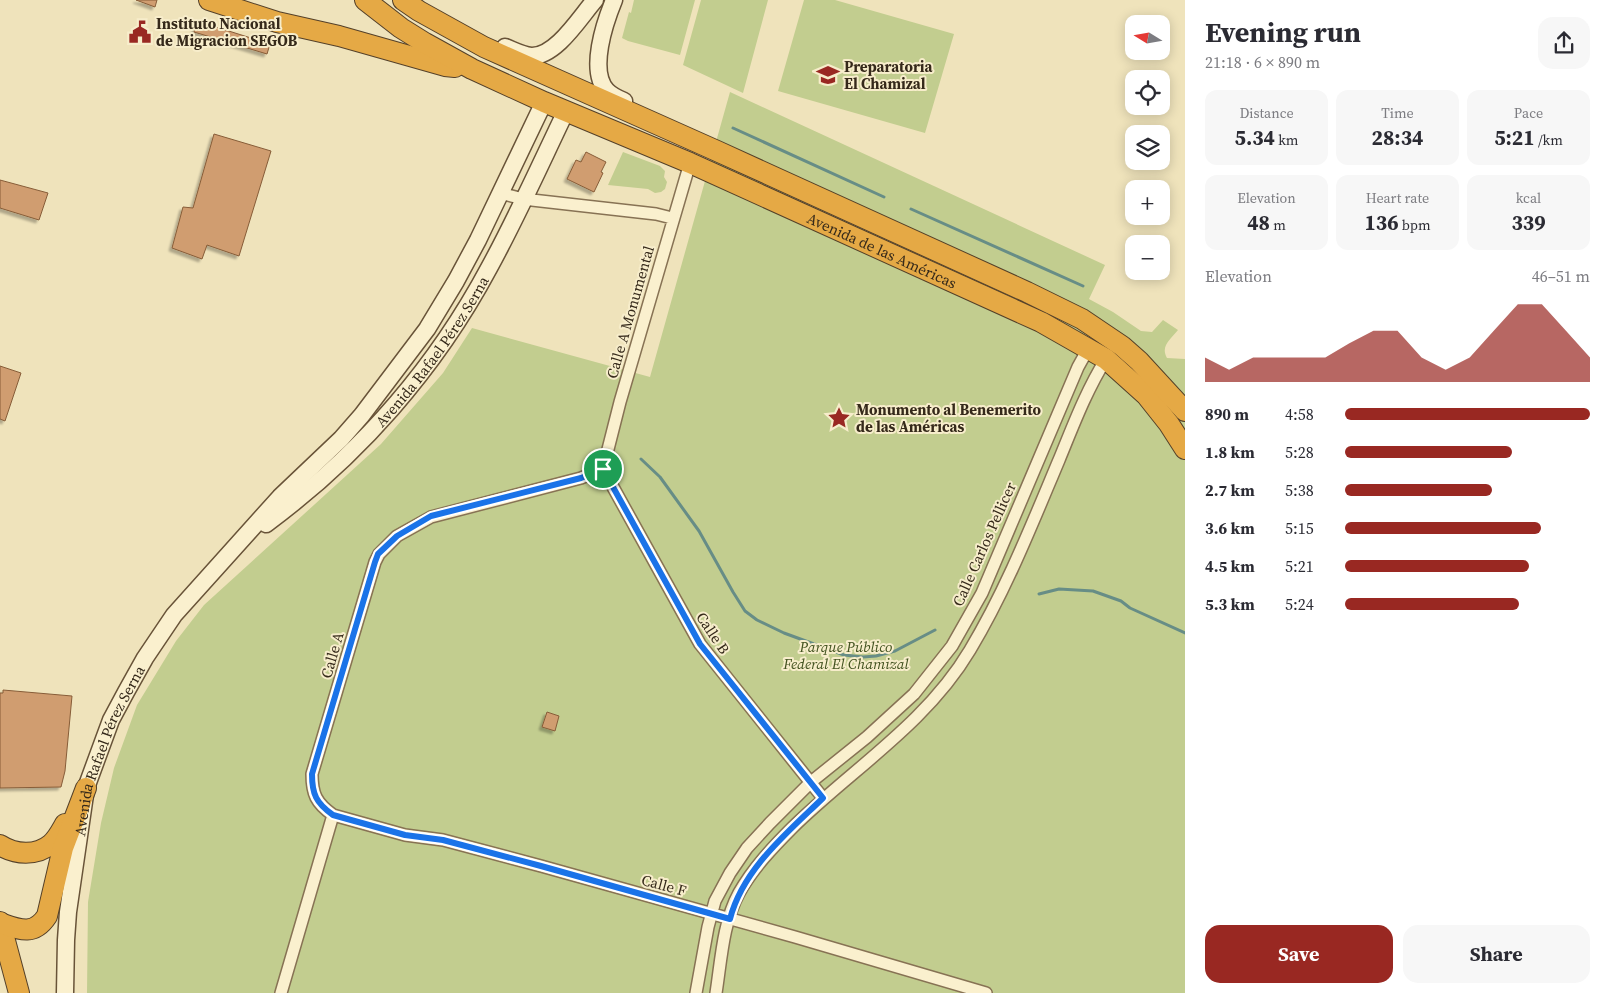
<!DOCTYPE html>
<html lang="en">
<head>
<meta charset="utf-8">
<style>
	body { margin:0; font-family:"Source Serif 4",serif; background:#f7f7f7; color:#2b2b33; height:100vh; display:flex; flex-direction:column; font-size:19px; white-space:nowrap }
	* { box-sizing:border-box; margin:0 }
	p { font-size:16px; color:#7c7c81 }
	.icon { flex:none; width:28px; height:28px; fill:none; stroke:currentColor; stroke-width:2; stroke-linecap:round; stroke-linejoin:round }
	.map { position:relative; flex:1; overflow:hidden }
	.side { display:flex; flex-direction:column; background:#fff; width:425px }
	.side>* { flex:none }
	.needle { width:32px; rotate:281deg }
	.tools { position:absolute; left:1125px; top:15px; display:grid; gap:10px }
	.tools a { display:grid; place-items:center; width:45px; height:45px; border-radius:10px; background:#fff; box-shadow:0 2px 12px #0003; font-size:25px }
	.pin { position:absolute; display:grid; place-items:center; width:42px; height:42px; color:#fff; margin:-21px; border:2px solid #fff; border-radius:50%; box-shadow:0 1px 5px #0007 }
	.round { display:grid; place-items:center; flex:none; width:52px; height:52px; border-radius:15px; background:#f7f7f7 }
	.head { display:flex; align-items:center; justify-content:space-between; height:85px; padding:0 20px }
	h1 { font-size:28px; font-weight:700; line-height:38px }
	.figures { display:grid; grid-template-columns:repeat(3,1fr); gap:8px; height:85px; padding:5px 20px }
	.figures div { display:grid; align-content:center; border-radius:12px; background:#f7f7f7; text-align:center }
	.figures b { font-size:21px; font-weight:700 }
	.figures small { font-size:14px; font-weight:400 }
	.figures p { font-size:14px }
	.chart { height:140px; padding:10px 20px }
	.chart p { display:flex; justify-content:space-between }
	.chart svg { width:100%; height:90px; margin-top:5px; fill:#992822; opacity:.7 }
	.cta { display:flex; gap:10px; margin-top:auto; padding:10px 20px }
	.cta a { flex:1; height:58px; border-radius:15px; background:#992822; color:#fff; font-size:20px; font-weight:700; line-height:58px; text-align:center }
	.cta a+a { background:#f7f7f7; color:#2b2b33 }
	ul { padding:0 20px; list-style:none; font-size:16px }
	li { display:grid; grid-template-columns:80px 60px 1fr; align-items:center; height:38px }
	li i { height:12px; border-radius:6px; background:#992822 }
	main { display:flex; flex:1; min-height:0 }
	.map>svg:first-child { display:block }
	.green { fill:#c2cd8f }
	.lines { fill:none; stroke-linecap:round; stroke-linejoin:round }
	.stream { stroke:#678d86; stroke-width:3 }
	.building { fill:#d09d6f; stroke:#875d39; filter:url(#shadow) }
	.street-casing { stroke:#877254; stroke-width:14 }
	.secondary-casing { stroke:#685338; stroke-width:19 }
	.highway-casing { stroke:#544029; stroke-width:22 }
	.street { stroke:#faf0ce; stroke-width:11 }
	.secondary { stroke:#faf0ce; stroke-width:16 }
	.highway { stroke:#e5a945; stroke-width:20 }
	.route-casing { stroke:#fff; stroke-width:10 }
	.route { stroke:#1a73e8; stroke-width:6 }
	.labels { text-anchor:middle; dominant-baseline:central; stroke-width:4; stroke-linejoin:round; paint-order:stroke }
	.poi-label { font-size:15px; font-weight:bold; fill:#35291a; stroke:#f7edcb; text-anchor:start }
	.street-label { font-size:15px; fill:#35291a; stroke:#f7edcb }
	.park-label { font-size:15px; font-style:italic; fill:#435320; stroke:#f7edcb }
</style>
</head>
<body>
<main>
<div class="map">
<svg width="1185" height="993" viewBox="0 0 1185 993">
	<defs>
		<filter id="shadow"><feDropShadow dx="-3" dy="3" stdDeviation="1" flood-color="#0004"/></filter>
	</defs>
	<rect width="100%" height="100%" fill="#efe3bb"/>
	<!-- green -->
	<path class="green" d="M634,0H695L680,55L628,41L622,38L629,12L631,13Z
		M701,0H768L743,93L683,65Z
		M804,0H835L954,34L925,133L778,91Z
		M730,92L1105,265L1089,299L1113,312L1141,331L1152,332L1163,320L1178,330C1171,339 1160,346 1167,358L1185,359V993H87L88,902L101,823L114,768L137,705L176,641L204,605L381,444L443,373L472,328L650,377Z
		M623,152L660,166L665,171L664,177L667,182L665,189L661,192L655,193L648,189L608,185Z"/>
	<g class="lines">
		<!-- stream -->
		<path class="stream" d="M733,128L884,197
			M911,209L1083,286
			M641,459L660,477L699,531L733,592L745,611L757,620L784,633L844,655L863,657L876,656L895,651L935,630
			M1039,594L1059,589L1093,591L1121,601L1130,608L1185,633"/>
	</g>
	<!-- building -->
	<path class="building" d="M136,0H157L155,7Z
		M197,21L270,44L267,54L194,32Z
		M214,134L271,151L239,256L207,245L202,259L172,248L183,207L193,208Z
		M586,152L606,162L601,172L603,173L594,192L567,179L576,160L581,162Z
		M0,180L48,193L39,220L0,208Z
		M0,366L21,373L5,421L0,419Z
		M3,690L72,696L65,771L61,787L0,788V693H3Z
		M547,712L559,716L555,731L542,727Z"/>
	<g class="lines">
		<defs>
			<path id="street" d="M500,193L523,199L656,214L672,218
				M603,469L581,478L431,517L397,536L379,554L375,562L312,774C312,794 316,803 333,815L405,835L443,840L541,866L795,937L986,993
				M603,469L700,644L823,798
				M603,469L620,402L690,163
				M281,993L333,815
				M696,993L708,927L715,901L730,873L747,848L770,823L811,782L867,737L914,694L952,646L982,593L1078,367L1088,349
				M716,993C721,961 723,922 739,893C753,868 773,847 792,828C852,769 926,724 970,650C1006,590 1032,524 1059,460C1073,426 1086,391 1106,359"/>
			<g id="secondary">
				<path d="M614,0C605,22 588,71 607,91C612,96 619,99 624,101"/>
				<path d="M505,47C513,50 522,55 531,56C556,57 580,17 595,0"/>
				<path id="s1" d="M266,524C358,456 435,369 489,268C517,217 541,163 566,111"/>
				<path id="s2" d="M65,993L66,940L68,912L86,788L111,720L126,692L145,658L174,615L280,497L341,439L362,415L427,329L456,281L478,240L544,102"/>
			</g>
			<g id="highway">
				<path d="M209,0L277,22L339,36L445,66L455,67"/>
				<path id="s3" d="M365,0L401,28L425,43L472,69L544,102L690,163L1041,322L1106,359L1146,395L1169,424L1185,449"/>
				<path d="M403,0L419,11L484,47L717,151L1027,292L1082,319L1122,346L1139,361L1185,411"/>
				<path d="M0,845C15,855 37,856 51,844C57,839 61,831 65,824"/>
				<path d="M0,922L19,993"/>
				<path d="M0,923C20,930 34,936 47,916L63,848L86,788"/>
			</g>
		</defs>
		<!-- street casing -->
		<use href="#street" class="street-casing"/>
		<!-- secondary casing -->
		<use href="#secondary" class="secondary-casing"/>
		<!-- highway casing -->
		<use href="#highway" class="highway-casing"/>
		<!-- street -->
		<use href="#street" class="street"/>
		<!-- secondary -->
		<use href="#secondary" class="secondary"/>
		<!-- highway -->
		<use href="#highway" class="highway"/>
	</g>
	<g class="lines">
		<defs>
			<path id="route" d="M603,469L700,644L823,798C787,833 743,869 730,919L541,866L443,840L405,835L333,815C316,803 312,794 312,774L375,562L378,554L397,536L431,516L581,478Z"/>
		</defs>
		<!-- route casing -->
		<use href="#route" class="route-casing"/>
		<!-- route -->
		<use href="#route" class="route"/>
	</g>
	<!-- icons -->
	<defs>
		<symbol id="civic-bare" viewBox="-9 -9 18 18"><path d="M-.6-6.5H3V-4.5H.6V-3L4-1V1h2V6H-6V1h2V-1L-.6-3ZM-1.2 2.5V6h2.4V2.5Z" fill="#992822" stroke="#f7edcb" stroke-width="2.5" paint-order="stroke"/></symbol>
		<symbol id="school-bare" viewBox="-9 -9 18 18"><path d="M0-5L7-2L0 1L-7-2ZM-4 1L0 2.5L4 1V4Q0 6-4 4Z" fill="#992822" stroke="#f7edcb" stroke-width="2.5" paint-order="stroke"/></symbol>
		<symbol id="sight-bare" viewBox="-9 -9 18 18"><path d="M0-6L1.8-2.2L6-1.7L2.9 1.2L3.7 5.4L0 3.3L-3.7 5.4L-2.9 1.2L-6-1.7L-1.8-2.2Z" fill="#992822" stroke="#f7edcb" stroke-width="2.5" paint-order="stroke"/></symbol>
	</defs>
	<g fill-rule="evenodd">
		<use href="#civic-bare" x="124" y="16" width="32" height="32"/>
		<use href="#school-bare" x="812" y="59" width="32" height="32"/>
		<use href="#sight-bare" x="823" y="402" width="32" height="32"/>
	</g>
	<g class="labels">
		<!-- poi labels -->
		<g class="poi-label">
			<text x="156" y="23">Instituto Nacional<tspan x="156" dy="17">de Migracion SEGOB</tspan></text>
			<text x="844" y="66">Preparatoria<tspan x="844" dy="17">El Chamizal</tspan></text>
			<text x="856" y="409">Monumento al Benemerito<tspan x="856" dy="17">de las Américas</tspan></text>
		</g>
		<!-- street labels -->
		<g class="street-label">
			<text stroke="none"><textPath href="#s3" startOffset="576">Avenida de las Américas</textPath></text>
			<text transform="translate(630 312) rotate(-74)">Calle A Monumental</text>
			<text stroke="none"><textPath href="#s1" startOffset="241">Avenida Rafael Pérez Serna</textPath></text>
			<text transform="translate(984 544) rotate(-66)">Calle Carlos Pellicer</text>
			<text transform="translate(713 633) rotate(56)">Calle B</text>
			<text transform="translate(332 655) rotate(-74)">Calle A</text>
			<text stroke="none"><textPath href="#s2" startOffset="249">Avenida Rafael Pérez Serna</textPath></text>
			<text transform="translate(664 885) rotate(15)">Calle F</text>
		</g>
		<!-- park labels -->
		<g class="park-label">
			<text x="846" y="646">Parque Público<tspan x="846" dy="17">Federal El Chamizal</tspan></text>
		</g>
	</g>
</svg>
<div class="tools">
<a><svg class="needle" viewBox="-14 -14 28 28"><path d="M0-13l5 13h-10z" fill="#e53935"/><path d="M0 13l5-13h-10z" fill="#7c7c81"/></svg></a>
<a><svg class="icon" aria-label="locate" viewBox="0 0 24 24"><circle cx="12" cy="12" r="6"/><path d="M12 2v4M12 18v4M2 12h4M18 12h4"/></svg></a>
<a><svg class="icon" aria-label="layers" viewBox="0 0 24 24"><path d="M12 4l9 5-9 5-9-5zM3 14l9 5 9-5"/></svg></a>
<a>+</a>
<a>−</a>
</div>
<div class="pin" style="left:603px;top:469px;background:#1e9e55"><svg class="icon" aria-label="arrive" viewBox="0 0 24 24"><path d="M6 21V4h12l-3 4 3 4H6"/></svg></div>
</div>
<section class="side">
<div class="head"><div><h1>Evening run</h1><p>21:18 · 6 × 890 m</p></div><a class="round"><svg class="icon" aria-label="share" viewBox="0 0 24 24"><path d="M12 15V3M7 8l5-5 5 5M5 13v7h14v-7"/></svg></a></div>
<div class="figures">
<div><p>Distance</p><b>5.34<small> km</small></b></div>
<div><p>Time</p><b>28:34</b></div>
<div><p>Pace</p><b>5:21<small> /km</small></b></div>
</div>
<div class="figures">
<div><p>Elevation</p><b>48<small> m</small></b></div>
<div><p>Heart rate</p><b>136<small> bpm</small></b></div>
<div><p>kcal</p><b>339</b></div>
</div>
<div class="chart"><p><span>Elevation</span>46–51 m</p>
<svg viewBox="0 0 160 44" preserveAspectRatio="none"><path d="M0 44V32L10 38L20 32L30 32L40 32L50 32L60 25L70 19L80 19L90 32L100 38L110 32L120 19L130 6L140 6L150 19L160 32V44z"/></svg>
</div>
<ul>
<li><b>890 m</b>4:58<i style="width:100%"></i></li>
<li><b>1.8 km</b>5:28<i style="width:68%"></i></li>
<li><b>2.7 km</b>5:38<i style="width:60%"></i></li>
<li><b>3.6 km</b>5:15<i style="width:80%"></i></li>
<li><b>4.5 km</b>5:21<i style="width:75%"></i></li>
<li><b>5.3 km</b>5:24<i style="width:71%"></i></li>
</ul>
<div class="cta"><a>Save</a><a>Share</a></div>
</section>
</main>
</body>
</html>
